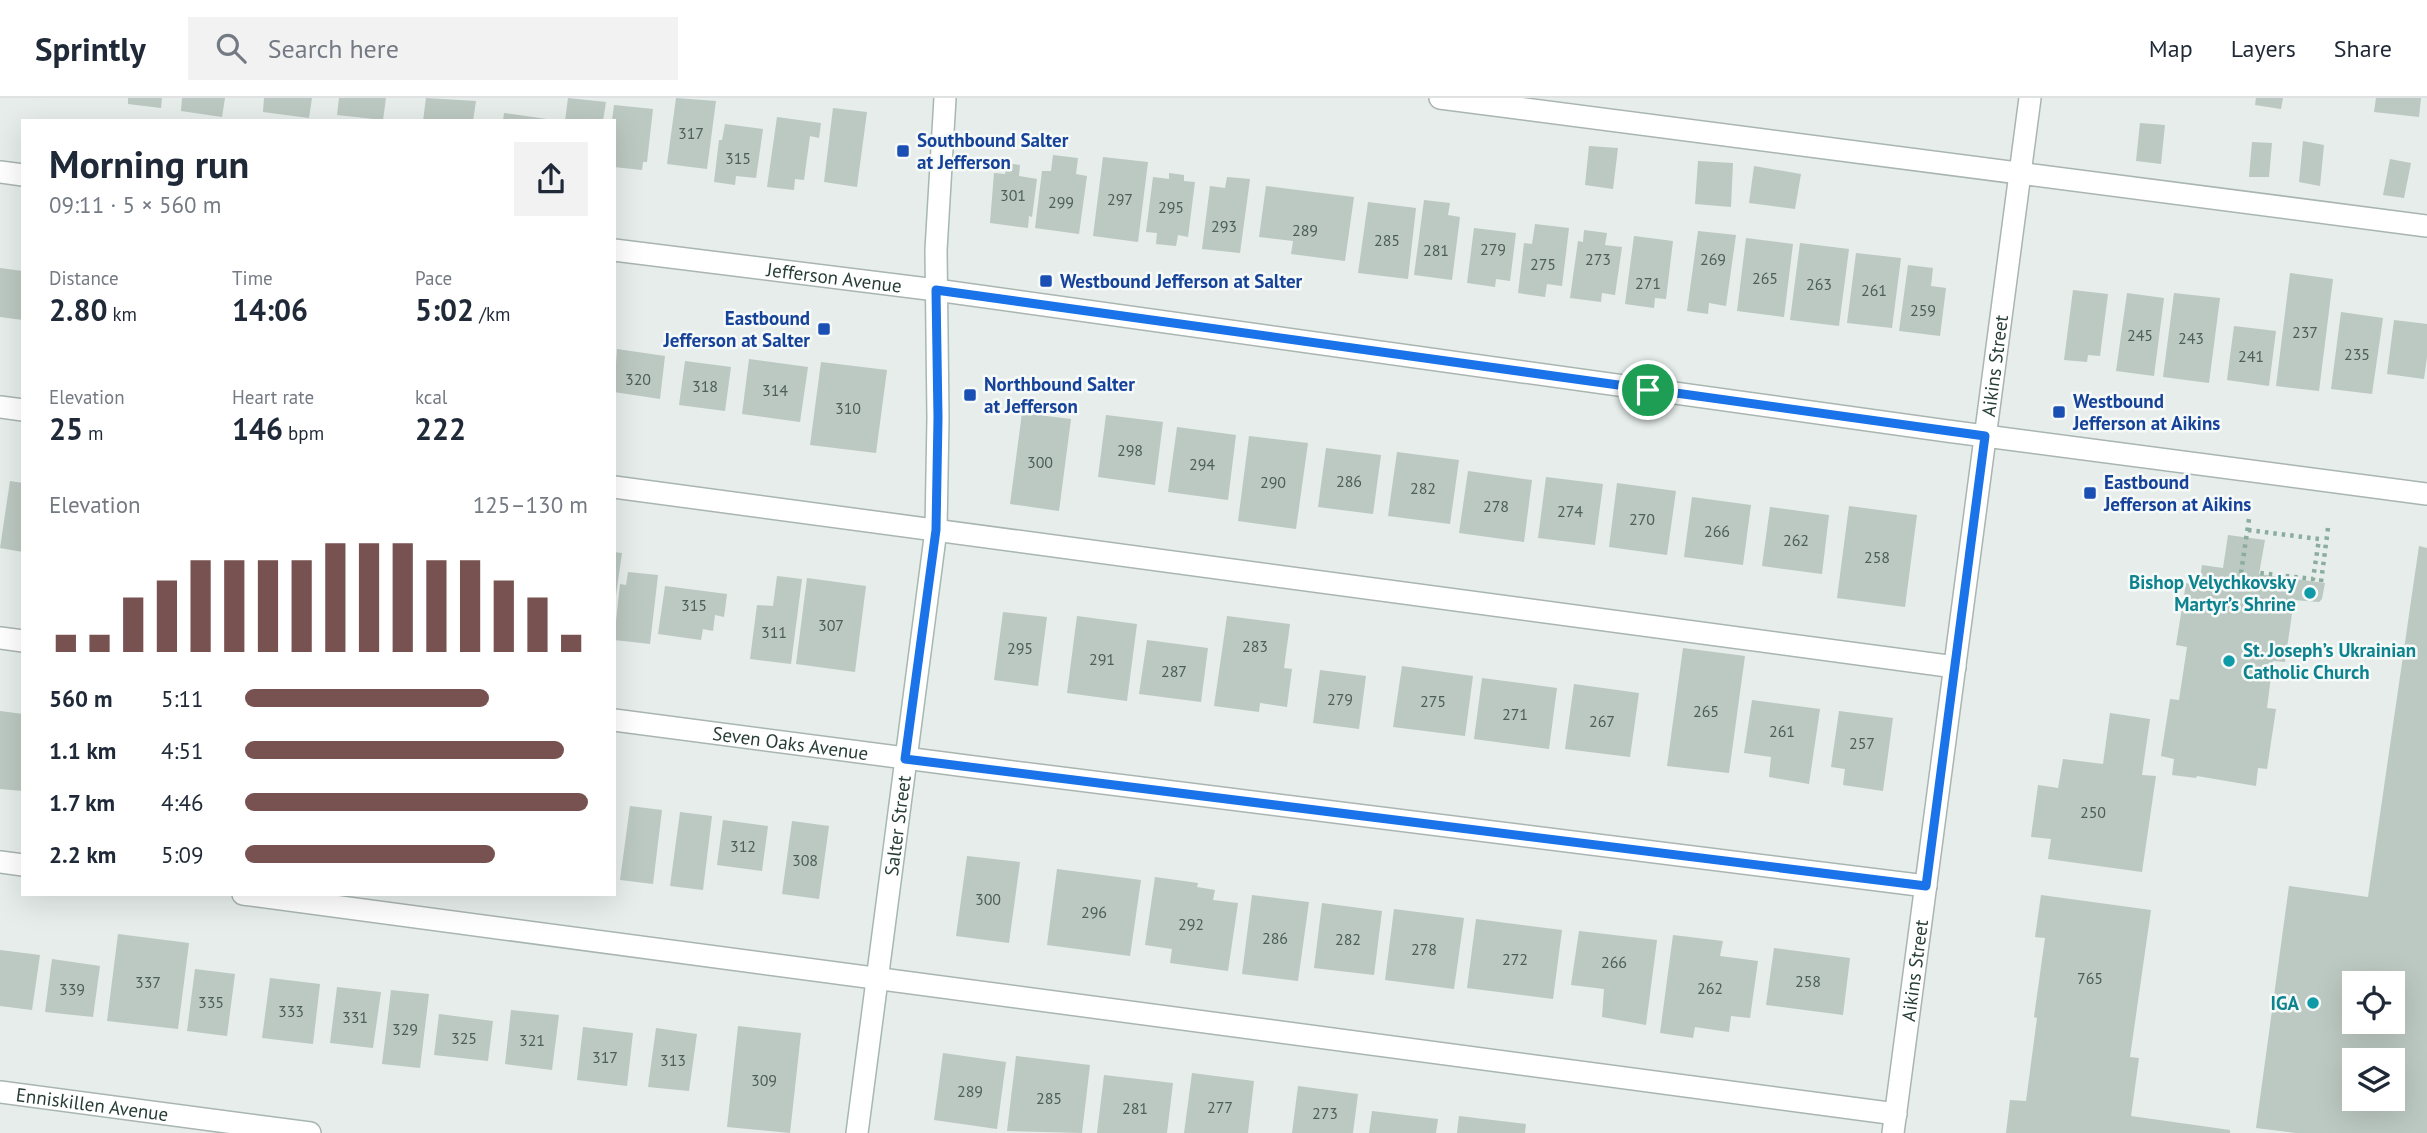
<!DOCTYPE html>
<html lang="en">
<head>
<meta charset="utf-8">
<style>
	body { margin:0; font-family:"PT Sans",sans-serif; background:#f2f2f3; color:#1f2937; height:100vh; display:flex; flex-direction:column; font-size:26px; white-space:nowrap }
	* { box-sizing:border-box; margin:0 }
	p { font-size:23px; color:#747a83 }
	.icon { flex:none; width:38px; height:38px; fill:none; stroke:currentColor; stroke-width:2; stroke-linecap:round; stroke-linejoin:round }
	.map { position:relative; flex:1; overflow:hidden }
	.details { position:absolute; left:21px; top:21px; width:595px; height:777px; display:flex; flex-direction:column; background:#fff; border-radius:0px; box-shadow:0 7px 28px #0002 }
	.details>* { flex:none }
	.tools { position:absolute; left:2342px; top:873px; display:grid; gap:14px }
	.tools a { display:grid; place-items:center; width:63px; height:63px; border-radius:0px; background:#fff; box-shadow:0 7px 28px #0002; font-size:35px }
	.pin { position:absolute; display:grid; place-items:center; width:60px; height:60px; color:#fff; margin:-30px; border:4px solid #fff; border-radius:50%; box-shadow:0 2px 7px #0007 }
	.round { display:grid; place-items:center; flex:none; width:74px; height:74px; border-radius:0px; background:#f2f2f3 }
	.summary { display:flex; align-items:center; justify-content:space-between; height:119px; padding:0 28px }
	h1 { font-size:38px; font-weight:600; line-height:52px }
	.metrics { display:grid; grid-template-columns:repeat(3,1fr); gap:10px; height:119px; padding:7px 28px }
	.metrics div { display:grid; align-content:center }
	.metrics b { font-size:30px; font-weight:600 }
	.metrics small { font-size:19px; font-weight:400 }
	.metrics p { font-size:19px }
	.chart { height:196px; padding:14px 28px }
	.chart p { display:flex; justify-content:space-between }
	.chart svg { width:100%; height:126px; margin-top:7px; stroke:#775250; stroke-width:6 }
	ul { padding:0 28px; list-style:none; font-size:23px }
	li { display:grid; grid-template-columns:112px 84px 1fr; align-items:center; height:52px }
	li i { height:18px; border-radius:9px; background:#775250 }
	header { display:flex; align-items:center; gap:42px; box-sizing:border-box; height:98px; padding:0 35px; background:#fff; border-bottom:2px solid #e0e1e3 }
	header strong { font-size:33px }
	nav { display:flex; gap:38px; margin-inline-start:auto; font-size:24px }
	.search { width:490px; height:63px; background:#f2f2f3; display:flex; align-items:center; gap:18px; box-sizing:border-box; padding:0 24px; border-radius:0px; color:#747a83; font-size:26px }
	.map>svg:first-child { display:block }
	.building { fill:#bcc8c2; fill-rule:evenodd }
	.lines { fill:none; stroke-linecap:round; stroke-linejoin:round }
	.service-casing { stroke:#a9b5b0; stroke-width:24 }
	.minor-casing { stroke:#a9b5b0; stroke-width:24 }
	.tertiary-casing { stroke:#a9b5b0; stroke-width:24 }
	.secondary-casing { stroke:#a6b8b0; stroke-width:24 }
	.path { stroke:#8aada0; stroke-width:4.5; stroke-dasharray:3.5 5; stroke-linecap:butt }
	.service { stroke:#fff; stroke-width:21 }
	.minor { stroke:#fff; stroke-width:21 }
	.tertiary { stroke:#fff; stroke-width:21 }
	.secondary { stroke:#fff; stroke-width:21 }
	.route-casing { stroke:#fff; stroke-width:14 }
	.route { stroke:#1a73e8; stroke-width:9 }
	.transit-dot { fill:#1a4fb4; stroke:#f6faf8; stroke-width:2.5 }
	.culture-dot { fill:#0f9aa8; stroke:#f6faf8; stroke-width:2.5 }
	.labels { text-anchor:middle; dominant-baseline:central; stroke-width:5; stroke-linejoin:round; paint-order:stroke }
	.number-label { font-size:16px; fill:#4c6059 }
	.transit-label { font-size:19px; font-weight:bold; fill:#164399; stroke:#f6faf8; text-anchor:start }
	.street-label { font-size:19px; fill:#273d36; stroke:#f6faf8 }
	.culture-label { font-size:19px; font-weight:bold; fill:#0d838f; stroke:#f6faf8; text-anchor:end }
</style>
</head>
<body>
<header>
<strong>Sprintly</strong>
<div class="search"><svg class="icon" aria-label="search" viewBox="0 0 24 24"><circle cx="10" cy="10" r="6"/><path d="M15 15l6 6"/></svg>Search here</div>
<nav><a>Map</a><a>Layers</a><a>Share</a></nav>
</header>
<div class="map">
<svg width="2427" height="1035" viewBox="0 0 2427 1035">
	<rect width="100%" height="100%" fill="#e6edea"/>
	<!-- building -->
	<path class="building" d="M128,0H162L161,10L128,6Z
		M182,0H225L222,19L181,13Z
		M264,0H312L309,20L263,14Z
		M339,0H386L383,22L337,17Z
		M426,0L476,3L473,23H423Z
		M568,0L606,4L603,23H565Z
		M676,0L716,3L707,71L667,66Z
		M2256,0H2283L2281,11L2255,7Z
		M2376,0H2421L2419,19L2374,14Z
		M614,7L653,11L647,64H643L642,72L614,69V23H612Z
		M833,10L867,14L857,89L824,84Z
		M504,15L547,21V23H503Z
		M777,19L821,25L819,40L810,38L804,82L795,81L794,92L767,89Z
		M2140,25L2165,27L2161,66L2136,63Z
		M725,26L763,31L756,80L736,78L735,87L714,84L719,42H722Z
		M2303,43L2324,47L2320,88L2299,84Z
		M2252,44L2272,45L2269,79H2249Z
		M1589,48L1618,50L1613,91L1585,87Z
		M1053,57L1078,60L1076,76L1087,78L1079,136L1035,130L1042,73H1051Z
		M1103,59L1148,64L1138,144L1093,138Z
		M2390,61L2411,65L2404,100L2383,97Z
		M1698,63L1733,65L1731,109L1695,106Z
		M1007,65L1020,67L1019,78L1037,81L1032,119L1029,118L1028,130L990,125L994,75L1005,76Z
		M1754,68L1801,76L1795,111L1749,105Z
		M1169,75L1184,77V83L1195,84L1188,139L1178,137L1176,148L1156,146L1157,135L1146,134L1153,79L1169,81Z
		M1227,79L1250,81L1240,155L1202,151L1210,88L1225,90Z
		M1266,88L1354,99L1345,163L1291,156L1293,143L1259,139Z
		M1424,102L1450,105L1448,117L1460,119L1452,182L1414,177Z
		M1368,104L1416,110L1408,181L1358,175Z
		M1535,126L1569,130L1562,188L1547,186L1545,199L1518,195L1524,145L1532,146Z
		M1474,130L1516,135L1510,183L1496,181L1495,189L1467,185Z
		M1584,132L1607,135L1605,147L1622,149L1615,197L1602,195L1601,204L1570,200L1578,143L1583,144Z
		M1698,133L1736,137L1726,208L1709,205L1708,216L1687,213Z
		M1634,138L1673,143L1666,201L1655,200L1654,210L1625,206Z
		M1746,140L1793,146L1784,219L1737,213Z
		M1800,145L1849,151L1839,228L1790,222Z
		M1856,155L1901,160L1892,230L1847,225Z
		M1908,167L1933,170L1931,188L1946,190L1940,238L1899,233Z
		M0,170L23,173V222L0,219Z
		M2290,175L2333,181L2319,293L2276,288Z
		M2073,192L2108,196L2100,258L2088,257L2087,264L2064,262Z
		M2127,195L2164,200L2154,278L2116,273Z
		M2174,195L2220,200L2209,285L2163,279Z
		M2341,214L2383,220L2372,296L2331,291Z
		M2394,222L2427,226V259L2424,281L2387,276Z
		M2234,228L2276,233L2269,288L2227,282Z
		M617,251L665,258L660,301L614,294Z
		M749,261L808,269L800,324L742,316Z
		M685,263L731,269L725,313L679,307Z
		M821,264L887,272L876,355L810,347Z
		M1022,315L1071,321L1059,413L1010,406Z
		M1106,317L1163,324L1155,387L1098,379Z
		M1177,329L1236,337L1228,402L1168,394Z
		M1249,338L1308,345L1296,431L1238,423Z
		M1326,350L1381,357L1373,416L1318,409Z
		M1397,354L1459,362L1450,426L1388,418Z
		M1468,373L1532,382L1524,444L1459,435Z
		M1546,379L1603,386L1595,447L1538,440Z
		M10,383L23,385V454L0,450Z
		M1617,385L1676,393L1667,457L1609,449Z
		M1692,399L1751,407L1743,467L1684,459Z
		M1849,408L1917,417L1905,509L1837,500Z
		M1770,409L1829,417L1822,476L1762,468Z
		M2228,437L2265,442L2259,476L2325,485L2322,501L2319,504L2294,502L2285,564L2273,563L2267,610L2276,611L2267,671L2258,670L2256,688L2197,678L2196,680L2172,677L2174,661L2161,658L2170,601L2179,602L2187,549L2176,547L2186,485L2199,488L2202,467L2223,470Z
		M2419,448L2427,450V1035H2295L2256,1030L2289,788L2368,799ZM2354,886H2392V924H2354ZM2354,962H2392V1001H2354Z
		M614,454L622,455L616,497H614Z
		M628,474L658,477L650,546L614,542L620,486L626,487Z
		M777,478L802,481L791,566L750,561L757,507L773,508Z
		M807,480L866,488L855,574L796,566Z
		M665,488L727,496L724,519L715,517L713,533L703,531L701,542L658,536Z
		M1003,514L1047,519L1038,588L994,582Z
		M1077,518L1137,526L1127,603L1067,595Z
		M1227,518L1290,526L1284,570L1292,571L1287,609L1260,605L1259,614L1214,608Z
		M1147,542L1208,550L1201,604L1139,596Z
		M1683,550L1745,558L1729,675L1667,668Z
		M1402,568L1473,578L1465,638L1393,629Z
		M1320,572L1366,578L1359,631L1313,625Z
		M1482,580L1557,590L1549,651L1474,641Z
		M1574,586L1639,595L1630,659L1565,651Z
		M1752,602L1820,611L1809,686L1769,679L1771,659L1744,655Z
		M0,613L23,616V693L0,691Z
		M1839,613L1893,620L1883,693L1843,687L1845,671L1831,669Z
		M2110,615L2150,621L2142,677L2156,678L2142,774L2048,761L2051,741L2031,739L2038,687L2058,690L2063,661L2103,666Z
		M630,708L662,712L653,786L620,782Z
		M680,714L712,718L703,792L670,788Z
		M723,722L768,728L762,773L717,767Z
		M792,723L829,728L819,801L782,796Z
		M967,758L1020,764L1009,845L956,838Z
		M1057,771L1141,782L1130,858L1047,847Z
		M1155,779L1198,785L1197,789L1215,792L1213,802L1238,805L1228,873L1170,865L1172,851L1145,847Z
		M1252,797L1309,804L1298,883L1242,876Z
		M2041,797L2151,812L2130,959L2139,960L2131,1018L2230,1032V1035H2006L2010,1002L2026,1003L2037,920L2034,919L2045,840L2035,839Z
		M1322,805L1382,813L1374,877L1314,870Z
		M1394,811L1464,820L1454,891L1385,882Z
		M1476,821L1562,832L1553,901L1467,890Z
		M1579,833L1657,842L1646,927L1602,919L1604,891L1571,887Z
		M118,836L189,845L178,931L107,923Z
		M1673,837L1723,843L1720,858L1758,863L1750,920L1731,918L1729,934L1695,929L1693,940L1660,935Z
		M1774,850L1850,860L1843,917L1766,907Z
		M0,852L40,857L32,912L0,908Z
		M52,861L100,868L93,919L45,914Z
		M195,871L235,876L227,938L187,933Z
		M270,880L320,886L313,946L262,940Z
		M337,889L381,894L373,950L330,945Z
		M391,892L429,896L420,970L382,966Z
		M511,912L559,917L552,972L505,966Z
		M439,916L493,923L488,963L434,957Z
		M738,928L801,935L790,1035L727,1029Z
		M583,929L633,935L627,988L577,982Z
		M656,930L697,936L689,993L648,989Z
		M943,955L1006,964L997,1031L934,1022Z
		M1016,958L1090,967L1082,1035L1007,1033Z
		M1192,975L1254,983L1248,1035H1184Z
		M1104,977L1173,985L1167,1035H1097Z
		M1298,988L1358,996L1353,1035H1292Z
		M1372,1013L1438,1021L1436,1035H1369Z
		M1459,1018L1526,1026L1525,1035H1457Z"/>
	<g class="lines">
		<defs>
			<path id="service" d="M1440,0L2427,128
				M0,309L23,312
				M614,389L1955,569
				M0,764L23,767
				M243,796L1896,1016"/>
			<g id="minor">
				<path d="M0,540L23,543"/>
				<path id="s1" d="M614,622L974,669L1926,788"/>
				<path id="s2" d="M0,994L310,1035"/>
				<path id="s3" d="M1893,1035L2030,0"/>
			</g>
			<g id="tertiary">
				<path d="M0,74L23,77"/>
				<path id="s4" d="M614,152L936,192L1947,333L2427,396"/>
			</g>
			<g id="secondary">
				<path id="s5" d="M857,1035L936,432L938,320L936,152L945,0"/>
			</g>
		</defs>
		<!-- service casing -->
		<use href="#service" class="service-casing"/>
		<!-- minor casing -->
		<use href="#minor" class="minor-casing"/>
		<!-- tertiary casing -->
		<use href="#tertiary" class="tertiary-casing"/>
		<!-- secondary casing -->
		<use href="#secondary" class="secondary-casing"/>
		<!-- path -->
		<path class="path" d="M2248,432L2319,441L2313,481L2260,475
			M2241,475L2249,421
			M2321,484L2328,430"/>
		<!-- service -->
		<use href="#service" class="service"/>
		<!-- minor -->
		<use href="#minor" class="minor"/>
		<!-- tertiary -->
		<use href="#tertiary" class="tertiary"/>
		<!-- secondary -->
		<use href="#secondary" class="secondary"/>
	</g>
	<g class="lines">
		<defs>
			<path id="route" d="M936,192L1985,338L1926,788L905,661L936,432L938,320Z"/>
		</defs>
		<!-- route casing -->
		<use href="#route" class="route-casing"/>
		<!-- route -->
		<use href="#route" class="route"/>
	</g>
	<!-- markers -->
	<g class="transit-dot">
		<rect x="896" y="46" width="14" height="14" rx="3.5"/>
		<rect x="1039" y="176" width="14" height="14" rx="3.5"/>
		<rect x="817" y="224" width="14" height="14" rx="3.5"/>
		<rect x="963" y="290" width="14" height="14" rx="3.5"/>
		<rect x="2052" y="307" width="14" height="14" rx="3.5"/>
		<rect x="2083" y="388" width="14" height="14" rx="3.5"/>
	</g>
	<g class="culture-dot">
		<circle cx="2310" cy="495" r="7"/>
		<circle cx="2229" cy="563" r="7"/>
		<circle cx="2313" cy="905" r="7"/>
	</g>
	<g class="labels">
		<!-- number labels -->
		<g class="number-label">
			<text x="691" y="35">317</text>
			<text x="738" y="60">315</text>
			<text x="1013" y="97">301</text>
			<text x="1120" y="101">297</text>
			<text x="1061" y="104">299</text>
			<text x="1171" y="109">295</text>
			<text x="1224" y="128">293</text>
			<text x="1305" y="132">289</text>
			<text x="1387" y="142">285</text>
			<text x="1493" y="151">279</text>
			<text x="1436" y="152">281</text>
			<text x="1598" y="161">273</text>
			<text x="1713" y="161">269</text>
			<text x="1543" y="166">275</text>
			<text x="1765" y="180">265</text>
			<text x="1648" y="185">271</text>
			<text x="1819" y="186">263</text>
			<text x="1874" y="192">261</text>
			<text x="1923" y="212">259</text>
			<text x="2305" y="234">237</text>
			<text x="2140" y="237">245</text>
			<text x="2191" y="240">243</text>
			<text x="2357" y="256">235</text>
			<text x="2251" y="258">241</text>
			<text x="638" y="281">320</text>
			<text x="705" y="288">318</text>
			<text x="775" y="292">314</text>
			<text x="848" y="310">310</text>
			<text x="1130" y="352">298</text>
			<text x="1040" y="364">300</text>
			<text x="1202" y="366">294</text>
			<text x="1349" y="383">286</text>
			<text x="1273" y="384">290</text>
			<text x="1423" y="390">282</text>
			<text x="1496" y="408">278</text>
			<text x="1570" y="413">274</text>
			<text x="1642" y="421">270</text>
			<text x="1717" y="433">266</text>
			<text x="1796" y="442">262</text>
			<text x="1877" y="459">258</text>
			<text x="694" y="507">315</text>
			<text x="831" y="527">307</text>
			<text x="774" y="534">311</text>
			<text x="1255" y="548">283</text>
			<text x="1020" y="550">295</text>
			<text x="1102" y="561">291</text>
			<text x="1174" y="573">287</text>
			<text x="1340" y="601">279</text>
			<text x="1433" y="603">275</text>
			<text x="1706" y="613">265</text>
			<text x="1515" y="616">271</text>
			<text x="1602" y="623">267</text>
			<text x="1782" y="633">261</text>
			<text x="1862" y="645">257</text>
			<text x="2093" y="714">250</text>
			<text x="743" y="748">312</text>
			<text x="805" y="762">308</text>
			<text x="988" y="801">300</text>
			<text x="1094" y="814">296</text>
			<text x="1191" y="826">292</text>
			<text x="1275" y="840">286</text>
			<text x="1348" y="841">282</text>
			<text x="1424" y="851">278</text>
			<text x="1515" y="861">272</text>
			<text x="1614" y="864">266</text>
			<text x="2090" y="880">765</text>
			<text x="1808" y="883">258</text>
			<text x="148" y="884">337</text>
			<text x="1710" y="890">262</text>
			<text x="72" y="891">339</text>
			<text x="211" y="904">335</text>
			<text x="291" y="913">333</text>
			<text x="355" y="919">331</text>
			<text x="405" y="931">329</text>
			<text x="464" y="940">325</text>
			<text x="532" y="942">321</text>
			<text x="605" y="959">317</text>
			<text x="673" y="962">313</text>
			<text x="764" y="982">309</text>
			<text x="970" y="993">289</text>
			<text x="1049" y="1000">285</text>
			<text x="1220" y="1009">277</text>
			<text x="1135" y="1010">281</text>
			<text x="1325" y="1015">273</text>
		</g>
		<!-- transit labels -->
		<g class="transit-label">
			<text x="917" y="42">Southbound Salter<tspan x="917" dy="22">at Jefferson</tspan></text>
			<text x="1060" y="183">Westbound Jefferson at Salter</text>
			<text x="810" y="220" text-anchor="end">Eastbound<tspan x="810" dy="22">Jefferson at Salter</tspan></text>
			<text x="984" y="286">Northbound Salter<tspan x="984" dy="22">at Jefferson</tspan></text>
			<text x="2073" y="303">Westbound<tspan x="2073" dy="22">Jefferson at Aikins</tspan></text>
			<text x="2104" y="384">Eastbound<tspan x="2104" dy="22">Jefferson at Aikins</tspan></text>
		</g>
		<!-- street labels -->
		<g class="street-label">
			<text stroke="none"><textPath href="#s4" startOffset="222">Jefferson Avenue</textPath></text>
			<text stroke="none"><textPath href="#s3" startOffset="774">Aikins Street</textPath></text>
			<text stroke="none"><textPath href="#s1" startOffset="178">Seven Oaks Avenue</textPath></text>
			<text stroke="none"><textPath href="#s5" startOffset="310">Salter Street</textPath></text>
			<text stroke="none"><textPath href="#s3" startOffset="164">Aikins Street</textPath></text>
			<text stroke="none"><textPath href="#s2" startOffset="93">Enniskillen Avenue</textPath></text>
		</g>
		<!-- culture labels -->
		<g class="culture-label">
			<text x="2296" y="484">Bishop Velychkovsky<tspan x="2296" dy="22">Martyr’s Shrine</tspan></text>
			<text x="2243" y="552" text-anchor="start">St. Joseph’s Ukrainian<tspan x="2243" dy="22">Catholic Church</tspan></text>
			<text x="2299" y="905">IGA</text>
		</g>
	</g>
</svg>
<div class="tools">
<a><svg class="icon" aria-label="locate" viewBox="0 0 24 24"><circle cx="12" cy="12" r="6"/><path d="M12 2v4M12 18v4M2 12h4M18 12h4"/></svg></a>
<a><svg class="icon" aria-label="layers" viewBox="0 0 24 24"><path d="M12 4l9 5-9 5-9-5zM3 14l9 5 9-5"/></svg></a>
</div>
<div class="pin" style="left:1648px;top:292px;background:#1e9e55"><svg class="icon" aria-label="arrive" viewBox="0 0 24 24"><path d="M6 21V4h12l-3 4 3 4H6"/></svg></div>
<section class="details">
<div class="summary"><div><h1>Morning run</h1><p>09:11 · 5 × 560 m</p></div><a class="round"><svg class="icon" aria-label="share" viewBox="0 0 24 24"><path d="M12 15V3M7 8l5-5 5 5M5 13v7h14v-7"/></svg></a></div>
<div class="metrics">
<div><p>Distance</p><b>2.80<small> km</small></b></div>
<div><p>Time</p><b>14:06</b></div>
<div><p>Pace</p><b>5:02<small> /km</small></b></div>
</div>
<div class="metrics">
<div><p>Elevation</p><b>25<small> m</small></b></div>
<div><p>Heart rate</p><b>146<small> bpm</small></b></div>
<div><p>kcal</p><b>222</b></div>
</div>
<div class="chart"><p><span>Elevation</span>125–130 m</p>
<svg viewBox="0 0 160 44" preserveAspectRatio="none"><path d="M5 44V38M15 44V38M25 44V25M35 44V19M45 44V12M55 44V12M65 44V12M75 44V12M85 44V6M95 44V6M105 44V6M115 44V12M125 44V12M135 44V19M145 44V25M155 44V38"/></svg>
</div>
<ul>
<li><b>560 m</b>5:11<i style="width:71%"></i></li>
<li><b>1.1 km</b>4:51<i style="width:93%"></i></li>
<li><b>1.7 km</b>4:46<i style="width:100%"></i></li>
<li><b>2.2 km</b>5:09<i style="width:73%"></i></li>
</ul>
</section>
</div>
</body>
</html>
